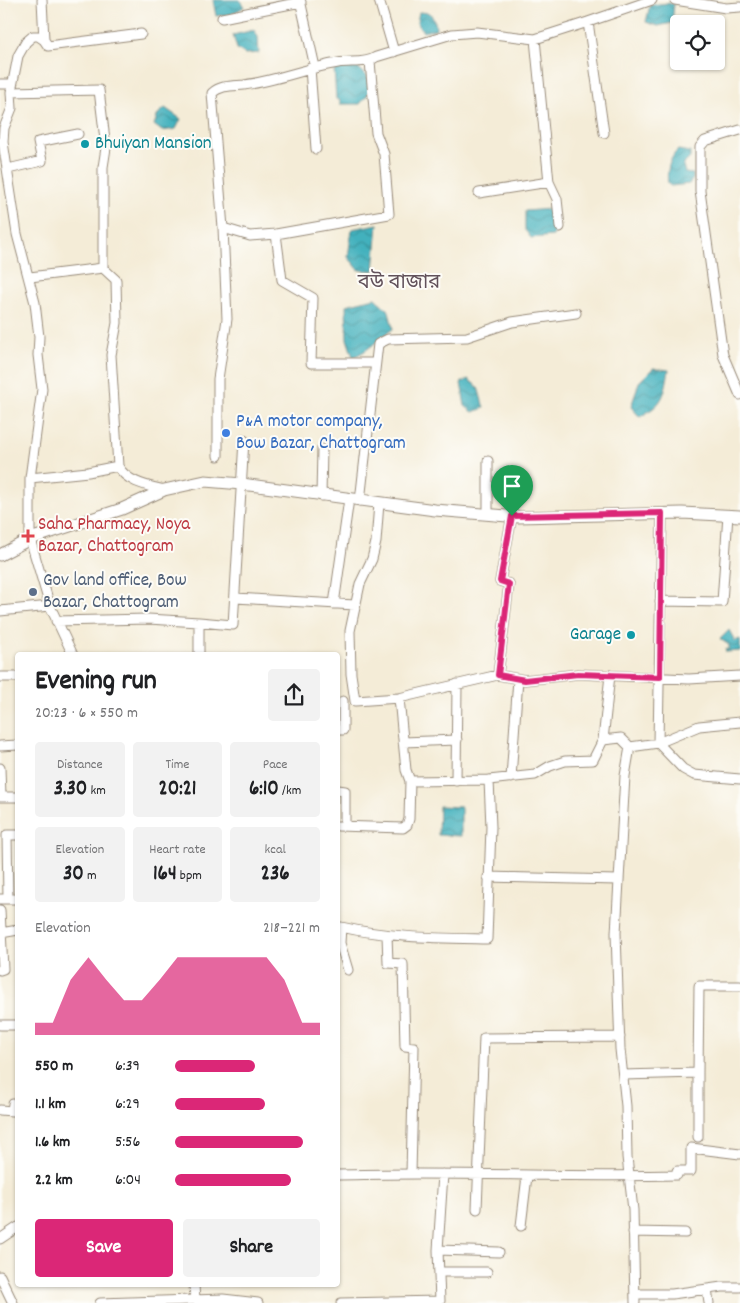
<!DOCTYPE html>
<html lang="en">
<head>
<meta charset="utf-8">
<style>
	body { margin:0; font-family:Dekko,"Noto Sans Bengali",sans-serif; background:#f2f2f2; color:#202124; height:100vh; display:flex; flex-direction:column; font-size:19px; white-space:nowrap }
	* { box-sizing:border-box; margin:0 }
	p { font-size:16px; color:#757577 }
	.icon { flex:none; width:28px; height:28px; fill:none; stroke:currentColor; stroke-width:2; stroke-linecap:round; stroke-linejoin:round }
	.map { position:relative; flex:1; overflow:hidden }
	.panel { position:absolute; left:15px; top:652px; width:325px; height:635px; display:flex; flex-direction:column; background:#fff; border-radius:5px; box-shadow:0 1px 4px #0004 }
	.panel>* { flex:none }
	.tools { position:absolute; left:670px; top:15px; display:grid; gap:10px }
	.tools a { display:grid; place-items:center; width:55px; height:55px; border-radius:5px; background:#fff; box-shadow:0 1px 4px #0004; font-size:25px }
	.pin { position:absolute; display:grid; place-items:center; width:42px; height:42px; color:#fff; margin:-51px -21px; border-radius:50% 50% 50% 0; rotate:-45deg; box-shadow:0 0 5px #0007 }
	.pin .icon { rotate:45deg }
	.round { display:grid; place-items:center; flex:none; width:52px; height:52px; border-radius:5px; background:#f2f2f2 }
	.headline { display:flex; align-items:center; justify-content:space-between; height:85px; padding:0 20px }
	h1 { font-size:28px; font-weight:700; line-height:38px }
	.metrics { display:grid; grid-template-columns:repeat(3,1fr); gap:8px; height:85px; padding:5px 20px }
	.metrics div { display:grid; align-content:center; border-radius:5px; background:#f2f2f2; text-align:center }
	.metrics b { font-size:21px; font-weight:700 }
	.metrics small { font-size:14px; font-weight:400 }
	.metrics p { font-size:14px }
	.chart { height:140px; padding:10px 20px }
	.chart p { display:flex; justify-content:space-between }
	.chart svg { width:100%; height:90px; margin-top:5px; fill:#db2777; opacity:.7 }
	.button { display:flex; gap:10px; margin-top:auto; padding:10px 20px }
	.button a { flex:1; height:58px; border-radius:5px; background:#db2777; color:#fff; font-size:20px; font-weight:700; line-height:58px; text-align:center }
	.button a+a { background:#f2f2f2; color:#202124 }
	ul { padding:0 20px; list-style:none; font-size:16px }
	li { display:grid; grid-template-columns:80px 60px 1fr; align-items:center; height:38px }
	li i { height:12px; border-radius:6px; background:#db2777 }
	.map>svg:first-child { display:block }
	.water { fill:url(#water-waves); stroke:#3e6e6e }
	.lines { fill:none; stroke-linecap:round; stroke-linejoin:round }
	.street-casing { stroke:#988b7a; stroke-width:11 }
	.secondary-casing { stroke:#988b7a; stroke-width:13 }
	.street { stroke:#fff; stroke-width:9 }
	.secondary { stroke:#fff; stroke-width:11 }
	.route-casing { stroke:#fff; stroke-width:10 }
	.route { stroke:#db2777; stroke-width:6 }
	.culture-dot { fill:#0f9aa8; stroke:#fdfcf7; stroke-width:2 }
	.shop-dot { fill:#3f7fe0; stroke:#fdfcf7; stroke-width:2 }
	.health-dot { fill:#e0444e; stroke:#fdfcf7; stroke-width:2 }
	.service-dot { fill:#5c6f8a; stroke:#fdfcf7; stroke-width:2 }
	.labels { text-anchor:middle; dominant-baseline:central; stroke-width:4; stroke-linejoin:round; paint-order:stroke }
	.culture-label { font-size:19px; fill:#0d838f; stroke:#fdfcf7; text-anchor:start }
	.shop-label { font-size:19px; fill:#366cbe; stroke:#fdfcf7; text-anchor:start }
	.health-label { font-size:19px; fill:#be3a42; stroke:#fdfcf7; text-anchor:start }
	.service-label { font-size:19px; fill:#4e5e75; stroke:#fdfcf7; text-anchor:start }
	.neighbourhood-label { font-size:20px; fill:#62525b; stroke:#fdfcf7 }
</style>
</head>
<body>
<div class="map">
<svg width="740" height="1303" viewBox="0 0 740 1303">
	<defs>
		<pattern id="water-waves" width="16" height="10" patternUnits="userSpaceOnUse" patternTransform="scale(1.25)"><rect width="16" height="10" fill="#42b1bd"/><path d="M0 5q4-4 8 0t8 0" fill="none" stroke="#389099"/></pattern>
	</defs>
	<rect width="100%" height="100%" fill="#fdfcf7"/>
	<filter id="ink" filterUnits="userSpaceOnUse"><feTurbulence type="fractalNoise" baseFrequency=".02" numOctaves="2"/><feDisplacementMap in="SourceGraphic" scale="10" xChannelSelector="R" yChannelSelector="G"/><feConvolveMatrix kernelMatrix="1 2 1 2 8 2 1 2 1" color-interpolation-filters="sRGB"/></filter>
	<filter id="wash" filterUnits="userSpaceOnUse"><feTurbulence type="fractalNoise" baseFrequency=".0096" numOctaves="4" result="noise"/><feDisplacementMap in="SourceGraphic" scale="20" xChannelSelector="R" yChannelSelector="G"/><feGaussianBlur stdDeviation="1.12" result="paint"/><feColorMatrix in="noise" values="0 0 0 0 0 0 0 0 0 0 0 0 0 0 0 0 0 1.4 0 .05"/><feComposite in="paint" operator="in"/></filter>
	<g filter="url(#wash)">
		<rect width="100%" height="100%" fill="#f4ecd7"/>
		<!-- water -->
		<path class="water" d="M213,0H240L244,7L232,14L216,16Z
			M668,3L674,4L672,23L658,26L646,22L650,5Z
			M419,12L430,13L435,22L436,29L423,32L417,22Z
			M254,30L258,37L259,53L245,54L237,49L233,35Z
			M352,61L368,77L369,93L360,104H340V100L336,99L334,68Z
			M165,108L181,119L176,129L162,131L154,125L158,114Z
			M678,150L690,152V158L683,165L685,173L693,174V179L689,184L671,186L668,184C666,173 669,158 678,150Z
			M550,209L555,211L557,228L553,236L531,238L525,230V211Z
			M378,224L374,271L359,270L348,257L352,229Z
			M375,298L389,311L393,329C379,338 369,351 353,357L347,339L346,305Z
			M653,368L669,370C664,397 664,403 640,417L631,407L639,382Z
			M468,379L478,387L484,408L473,412L465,406L461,383Z
			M729,630L735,641L740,639V651L726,652L725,649L729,650V645L720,639Z
			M439,806L461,807V836L438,835Z"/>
	</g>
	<g filter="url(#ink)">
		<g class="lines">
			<defs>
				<path id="street" d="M42,0L44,40L38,36H33L26,42L18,56L11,92L12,108L4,128L3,142L17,234L35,303L39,337L38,355L42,389L30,478V539L50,606L73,655
					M300,0L315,67
					M379,0L394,52
					M675,0L726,8L740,7
					M222,18L301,2
					M588,22L652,0
					M535,39L549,182L557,199L560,227
					M44,40L48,46L141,34
					M310,68L316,149
					M0,84H12
					M11,92L99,90L106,148L103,167V268L116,280L117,323L111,355L118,466C126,482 148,486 164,490
					M740,130L705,141L700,147V191L723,355L740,395
					M8,169L42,161L38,142L78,134
					M479,193L549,182
					M276,234L389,214L384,154L376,133L370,61
					M30,277L103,268
					M375,363H311L313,298L282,280L276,234L250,236L223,228L212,93C221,85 232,86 244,85C276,81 306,68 338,63C351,61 366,64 376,57L452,34L477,32L535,39L588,22L604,133
					M218,456V379L227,319L223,228
					M30,478L88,472L118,466
					M321,496L322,449
					M360,501L378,344L388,339L467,337L512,322L576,313
					M488,514V461
					M235,598L355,605
					M660,601L722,602L728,515
					M334,604L349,499
					M0,611L50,606
					M56,621L148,619L199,622V655
					M199,622L233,625L244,440
					M498,675L509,584L500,581L512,516
					M0,677H18
					M399,698L498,675L525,680L578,674L689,679L740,676
					M740,722L699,726L658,743L683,769L694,775L740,779
					M338,730H343V701
					M603,740L610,675
					M403,742L457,740
					M0,746L18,745
					M0,768L1,797
					M511,778L518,679
					M410,781L489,780L535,775L550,766L565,761L593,760L603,740L621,738L630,747
					M456,781L457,684
					M338,790L345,791V826
					M0,797H18
					M338,826L403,828L407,825L409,819L410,781L406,770L399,698L355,701L351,674L350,631L360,584L372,559L376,542L379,503
					M488,877L617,880
					M0,899H18
					M8,899L7,835H18
					M0,910L3,969L0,970
					M1,933L18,930
					M387,935L388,963L403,964L405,1046L414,1047L411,1174
					M348,970L340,943L341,927C389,938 437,938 487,939L491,827L489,780
					M0,1025H18
					M698,1073V1137
					M623,1075L698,1073L699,986H740
					M0,1110L12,1111L13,1104H18
					M338,1175C451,1171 563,1178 677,1175V1171H691V1148L740,1154
					M477,1209L484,1038L620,1037
					M521,1226L527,1176
					M633,1232L685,1233
					M0,1239L18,1227
					M438,1250L499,1252
					M439,1272H487
					M0,1276L13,1303
					M194,1285L195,1300
					M707,1290L709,1303
					M635,1294H672L722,1287H740
					M100,1303L223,1299L258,1303
					M341,1303L440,1301L438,1250L443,1174
					M635,1303L633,1210L627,1157L626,1106L620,1049L616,933L625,776L630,747L658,743L662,513"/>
				<path id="secondary" d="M0,555L30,539L122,509L164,490L205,481L242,484L435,510L519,517L682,513L740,516"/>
			</defs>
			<!-- street casing -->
			<use href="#street" class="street-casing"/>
			<!-- secondary casing -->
			<use href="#secondary" class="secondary-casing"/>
			<!-- street -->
			<use href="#street" class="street"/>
			<!-- secondary -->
			<use href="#secondary" class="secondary"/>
		</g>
	</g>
	<g class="lines" filter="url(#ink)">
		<defs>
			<path id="route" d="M662,513L660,677L578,674L525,680L498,675L509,584L500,581L512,516Z"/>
		</defs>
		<!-- route casing -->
		<use href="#route" class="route-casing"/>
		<!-- route -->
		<use href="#route" class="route"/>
	</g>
	<!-- markers -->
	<g class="culture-dot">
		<circle cx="85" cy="144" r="5"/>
		<circle cx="631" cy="635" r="5"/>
	</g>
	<circle class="shop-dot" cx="226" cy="433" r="5"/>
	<path class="health-dot" d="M25.5 528.5h5v5h5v5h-5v5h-5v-5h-5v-5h5z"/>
	<circle class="service-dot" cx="33" cy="592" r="5"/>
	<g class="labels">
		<!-- culture labels -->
		<g class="culture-label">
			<text x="95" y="144">Bhuiyan Mansion</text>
			<text x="621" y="635" text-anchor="end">Garage</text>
		</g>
		<!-- shop labels -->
		<g class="shop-label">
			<text x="236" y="422">P&amp;A motor company,<tspan x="236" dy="22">Bow Bazar, Chattogram</tspan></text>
		</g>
		<!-- health labels -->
		<g class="health-label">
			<text x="38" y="525">Saha Pharmacy, Noya<tspan x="38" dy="22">Bazar, Chattogram</tspan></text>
		</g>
		<!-- service labels -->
		<g class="service-label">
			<text x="43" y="581">Gov land office, Bow<tspan x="43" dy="22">Bazar, Chattogram</tspan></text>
		</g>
		<!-- neighbourhood labels -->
		<g class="neighbourhood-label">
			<text x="399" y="284">বউ বাজার</text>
		</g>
	</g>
</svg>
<div class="tools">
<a><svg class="icon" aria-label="locate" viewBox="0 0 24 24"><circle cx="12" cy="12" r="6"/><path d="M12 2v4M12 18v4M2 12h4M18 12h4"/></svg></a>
</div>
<div class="pin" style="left:512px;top:516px;background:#1e9e55"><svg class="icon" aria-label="arrive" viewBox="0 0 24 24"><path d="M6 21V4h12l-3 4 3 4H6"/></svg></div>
<section class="panel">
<div class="headline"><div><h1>Evening run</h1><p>20:23 · 6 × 550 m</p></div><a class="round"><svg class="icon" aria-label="share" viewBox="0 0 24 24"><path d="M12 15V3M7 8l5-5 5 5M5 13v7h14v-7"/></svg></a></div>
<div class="metrics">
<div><p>Distance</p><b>3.30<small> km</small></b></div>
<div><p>Time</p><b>20:21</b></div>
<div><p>Pace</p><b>6:10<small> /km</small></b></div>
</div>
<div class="metrics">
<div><p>Elevation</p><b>30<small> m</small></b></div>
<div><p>Heart rate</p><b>164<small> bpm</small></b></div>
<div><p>kcal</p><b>236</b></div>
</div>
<div class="chart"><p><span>Elevation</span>218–221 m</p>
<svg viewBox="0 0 160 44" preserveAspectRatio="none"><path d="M0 44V38L10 38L20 17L30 6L40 17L50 27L60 27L70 17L80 6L90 6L100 6L110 6L120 6L130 6L140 17L150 38L160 38V44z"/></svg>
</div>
<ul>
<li><b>550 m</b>6:39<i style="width:55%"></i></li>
<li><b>1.1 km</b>6:29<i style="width:62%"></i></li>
<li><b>1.6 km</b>5:56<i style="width:88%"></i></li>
<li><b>2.2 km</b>6:04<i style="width:80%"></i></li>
</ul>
<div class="button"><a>Save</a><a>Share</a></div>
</section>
</div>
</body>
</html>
